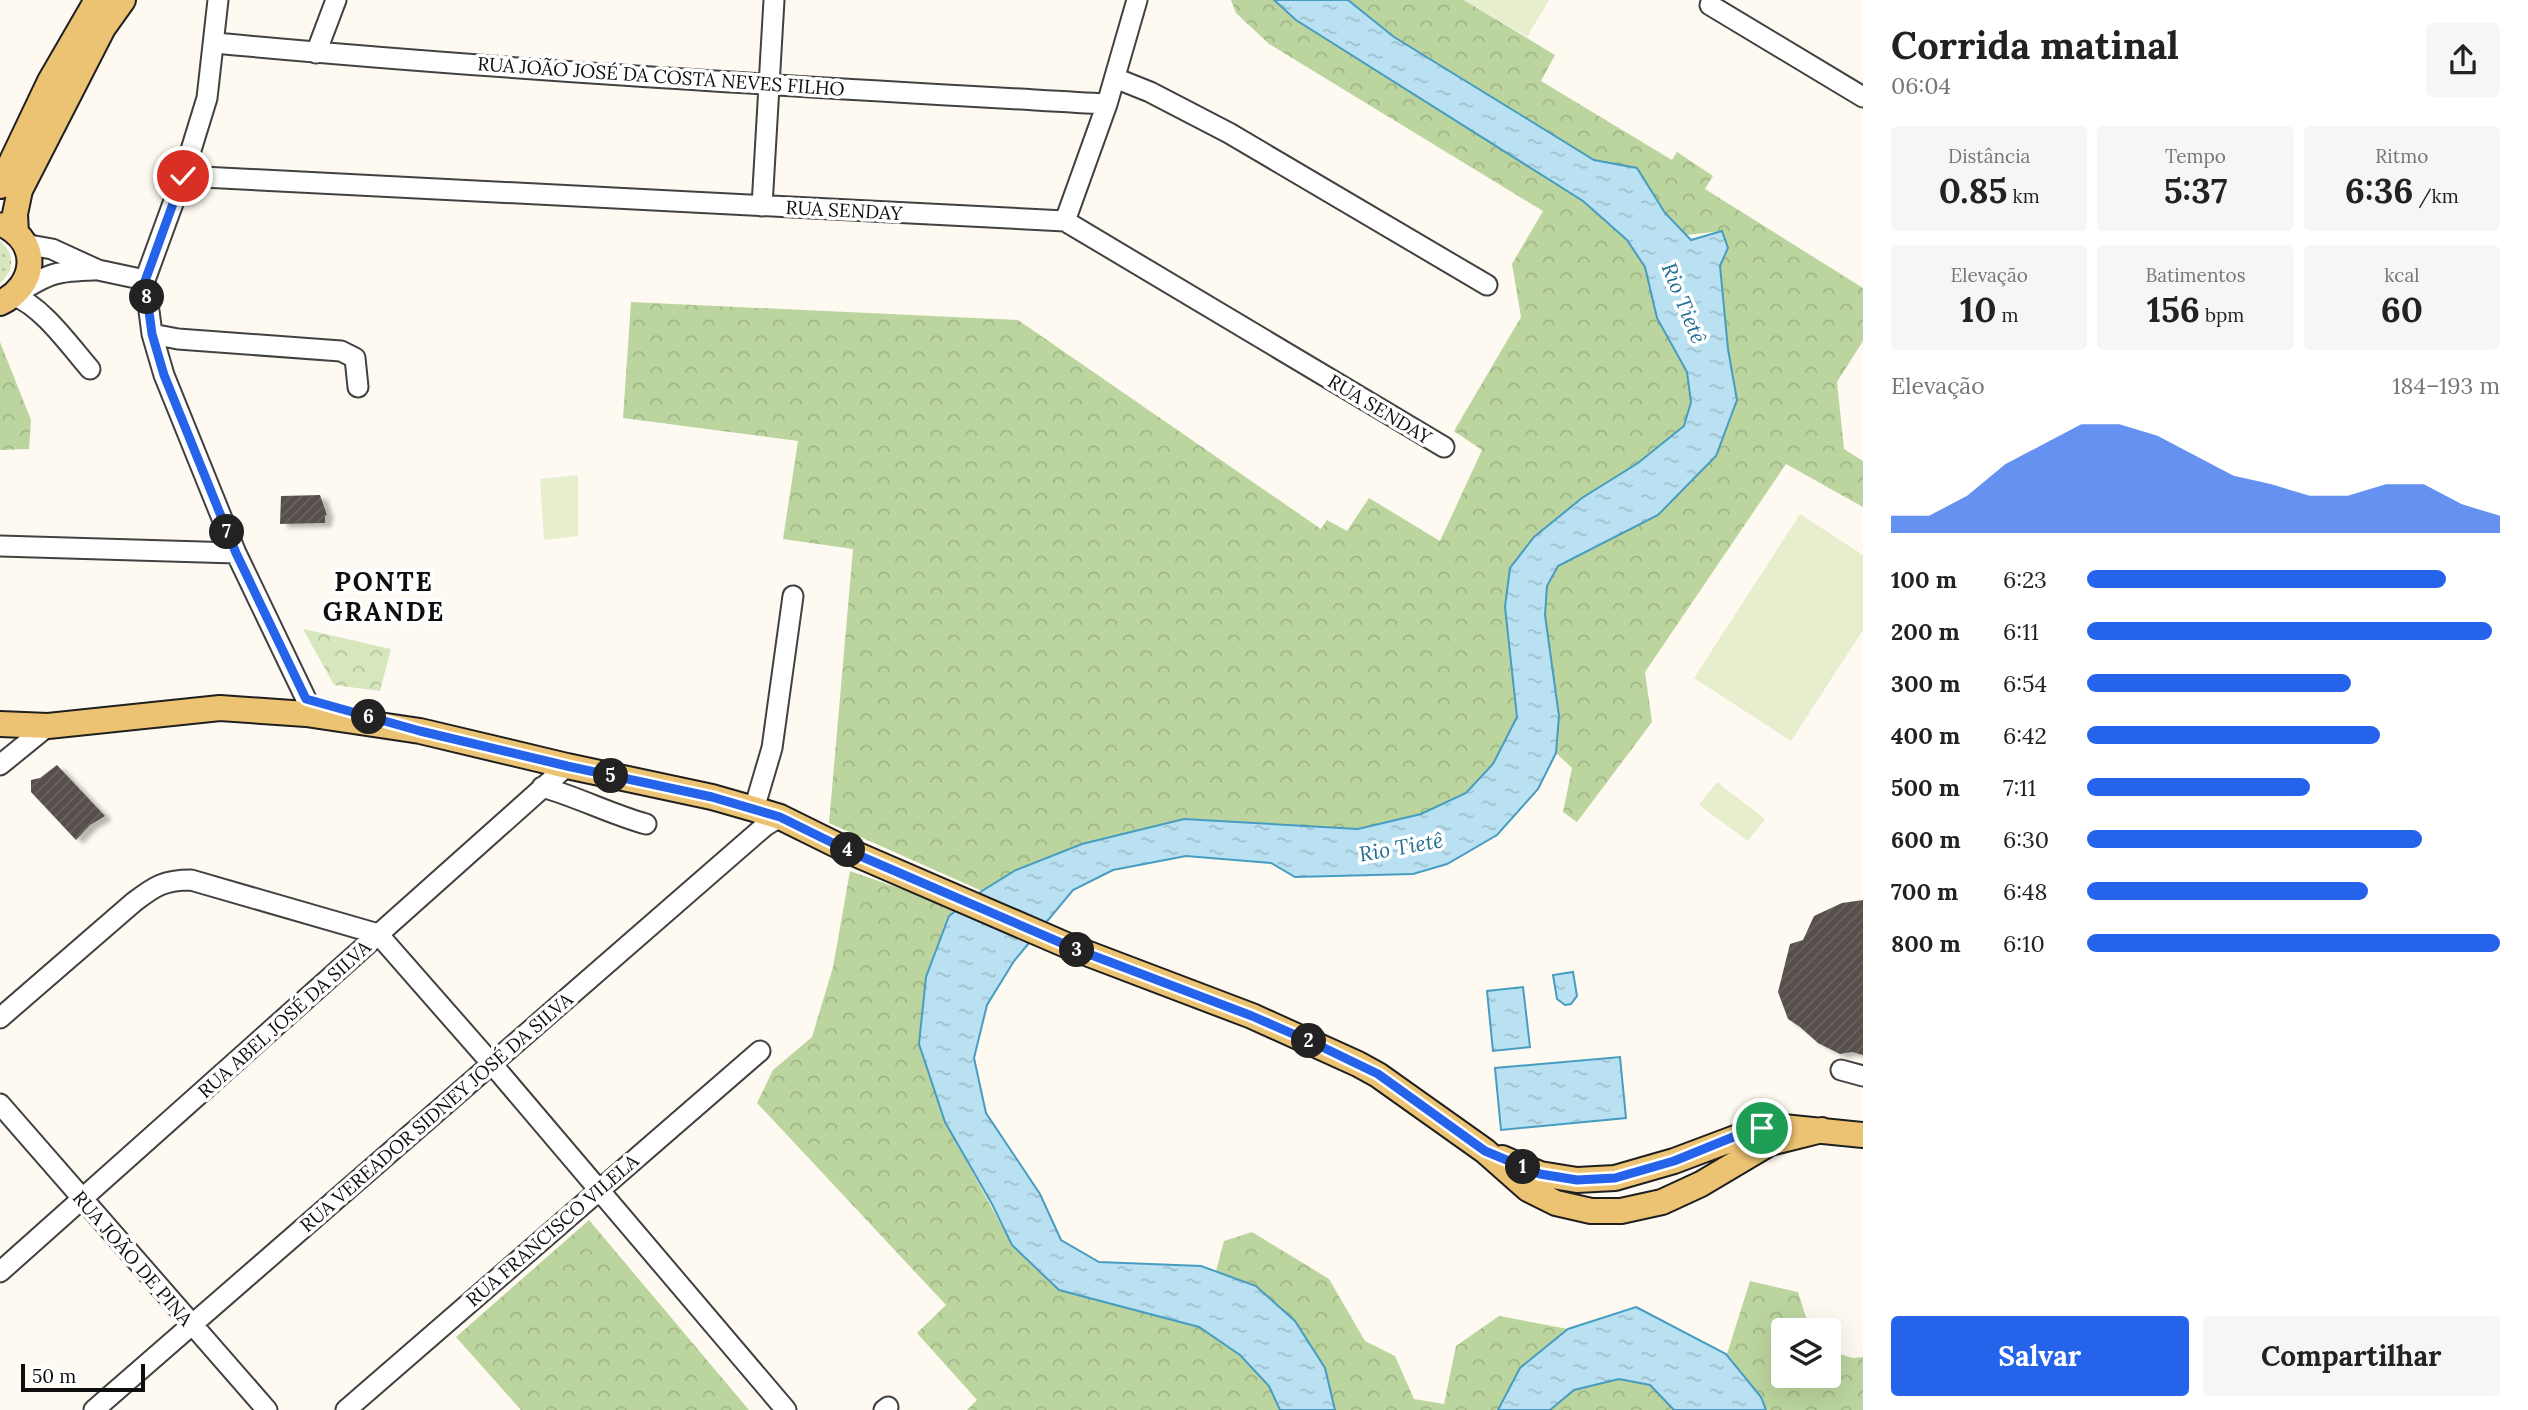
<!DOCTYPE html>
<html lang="pt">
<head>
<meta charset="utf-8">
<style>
	body { margin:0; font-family:Lora,serif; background:#f6f6f6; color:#222; height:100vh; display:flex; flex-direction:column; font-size:26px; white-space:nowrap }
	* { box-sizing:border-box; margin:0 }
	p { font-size:23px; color:#767676 }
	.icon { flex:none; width:38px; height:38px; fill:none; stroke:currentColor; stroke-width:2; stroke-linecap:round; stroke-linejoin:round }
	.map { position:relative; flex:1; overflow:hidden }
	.panel { display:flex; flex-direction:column; background:#fff; width:665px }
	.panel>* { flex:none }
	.tools { position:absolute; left:1771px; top:1318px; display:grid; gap:14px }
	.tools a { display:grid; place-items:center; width:70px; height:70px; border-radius:7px; background:#fff; box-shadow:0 7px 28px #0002; font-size:35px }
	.scale { position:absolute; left:21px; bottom:18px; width:124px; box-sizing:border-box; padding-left:7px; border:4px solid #0e0e0e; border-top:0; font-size:19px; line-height:24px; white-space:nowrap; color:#0e0e0e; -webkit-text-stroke:5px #fff; paint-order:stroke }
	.pin { position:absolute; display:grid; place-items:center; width:60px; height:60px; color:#fff; margin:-30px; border:4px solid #fff; border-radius:50%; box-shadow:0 2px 7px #0007 }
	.km { position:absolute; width:35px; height:35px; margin:-18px; border-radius:50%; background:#222; color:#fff; font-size:19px; line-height:35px; text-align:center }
	.round { display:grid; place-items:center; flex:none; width:74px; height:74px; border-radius:7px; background:#f6f6f6 }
	.overview { display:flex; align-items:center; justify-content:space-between; height:119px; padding:0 28px }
	h1 { font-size:38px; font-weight:700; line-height:52px }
	.metrics { display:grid; grid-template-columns:repeat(3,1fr); gap:10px; height:119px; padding:7px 28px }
	.metrics div { display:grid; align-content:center; border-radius:7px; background:#f6f6f6; text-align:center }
	.metrics b { font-size:35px; font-weight:700 }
	.metrics small { font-size:19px; font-weight:400 }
	.metrics p { font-size:19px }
	.chart { height:196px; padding:14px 28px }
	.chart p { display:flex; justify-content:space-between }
	.chart svg { width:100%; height:126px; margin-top:7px; fill:#2563eb; opacity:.7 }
	.primary-button { display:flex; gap:14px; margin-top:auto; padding:14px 28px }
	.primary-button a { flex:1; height:80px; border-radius:7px; background:#2563eb; color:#fff; font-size:28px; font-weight:700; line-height:80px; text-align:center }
	.primary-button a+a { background:#f6f6f6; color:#222 }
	ul { padding:0 28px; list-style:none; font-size:23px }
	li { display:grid; grid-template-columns:112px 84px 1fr; align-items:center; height:52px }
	li i { height:18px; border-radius:9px; background:#2563eb }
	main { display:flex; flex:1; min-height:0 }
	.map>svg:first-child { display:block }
	.grass { fill:url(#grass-dots) }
	.forest { fill:url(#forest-crowns) }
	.park { fill:url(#park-crowns) }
	.pitch { fill:#e6eece }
	.water { fill:url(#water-ripples); stroke:#479cc1; stroke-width:2 }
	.building { fill:url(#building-hatch); filter:url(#shadow) }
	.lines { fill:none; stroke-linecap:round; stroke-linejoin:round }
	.minor-casing { stroke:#414141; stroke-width:23 }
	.major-casing { stroke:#1f1f1f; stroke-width:28 }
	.minor { stroke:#fff; stroke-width:19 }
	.major { stroke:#ecc372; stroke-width:24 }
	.route-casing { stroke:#fff; stroke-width:14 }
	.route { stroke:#2563eb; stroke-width:9 }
	.labels { text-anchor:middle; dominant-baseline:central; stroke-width:7; stroke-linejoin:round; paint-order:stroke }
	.street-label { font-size:19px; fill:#0e0e0e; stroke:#fff }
	.water-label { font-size:21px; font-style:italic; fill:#226e95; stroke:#fff }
	.district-label { font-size:26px; font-weight:bold; letter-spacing:2px; fill:#0e0e0e; stroke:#fff }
</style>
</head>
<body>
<main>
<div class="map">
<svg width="1863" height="1410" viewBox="0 0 1863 1410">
	<defs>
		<pattern id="grass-dots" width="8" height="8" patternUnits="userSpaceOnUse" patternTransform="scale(1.75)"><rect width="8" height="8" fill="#d6e6bd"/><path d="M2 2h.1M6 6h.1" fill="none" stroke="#b6c4a1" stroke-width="1.8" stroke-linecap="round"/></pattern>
		<pattern id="forest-crowns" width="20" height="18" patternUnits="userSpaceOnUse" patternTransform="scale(1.75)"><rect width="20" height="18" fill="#bcd59e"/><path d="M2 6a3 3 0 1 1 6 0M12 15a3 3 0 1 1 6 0" fill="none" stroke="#a0b687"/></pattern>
		<pattern id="park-crowns" width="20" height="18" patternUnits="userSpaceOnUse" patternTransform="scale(1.75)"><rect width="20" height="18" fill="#d6e6bd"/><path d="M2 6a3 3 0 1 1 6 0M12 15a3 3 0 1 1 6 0" fill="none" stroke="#b6c4a1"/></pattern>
		<pattern id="water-ripples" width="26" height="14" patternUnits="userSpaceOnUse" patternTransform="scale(1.75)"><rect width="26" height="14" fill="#bae1f1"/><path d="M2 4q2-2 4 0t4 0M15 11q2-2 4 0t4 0" fill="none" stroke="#9fc0cd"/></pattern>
		<pattern id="building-hatch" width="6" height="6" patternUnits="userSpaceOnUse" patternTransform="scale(1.75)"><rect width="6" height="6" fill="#564f4c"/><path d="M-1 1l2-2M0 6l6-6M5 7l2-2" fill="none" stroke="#696461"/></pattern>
		<filter id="shadow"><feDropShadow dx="7" dy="4" stdDeviation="2" flood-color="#0004"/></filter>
	</defs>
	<rect width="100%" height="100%" fill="#fefaf1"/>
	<!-- grass -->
	<path class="grass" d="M0,241C15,253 15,270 0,283Z"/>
	<!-- forest -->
	<path class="forest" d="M1231,0H1274L1296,20L1583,201L1627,240L1645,267L1657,318L1688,372L1691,402L1684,426L1510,568L1505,607L1517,717L1493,764L1466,793L1421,814L1358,829L1184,819L1082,844L1016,870L982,891L829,823L853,549L783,539L798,441L623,418L631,302L1018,320L1321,529L1327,520L1347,531L1369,498L1440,541L1482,450L1454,431L1521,317L1512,264L1543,211L1269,44L1236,13Z
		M1348,0H1464L1555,55L1541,81L1672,160L1677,152L1713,176L1705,189L1863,288V341L1837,382L1844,449L1863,461V507L1786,464L1645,672L1652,722L1577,822L1563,812L1572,768L1556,753L1559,716L1545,615L1547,586L1559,566L1658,515L1737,400L1728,349L1720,266L1728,248L1722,231L1687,235L1665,213L1637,168L1594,160L1394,37Z
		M0,342L31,420L29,449L0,450Z
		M850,871L959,909L945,1122L1012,1245L1059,1290L1199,1327L1240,1355L1269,1386L1280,1410H967L977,1400L917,1333L946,1305L757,1103L773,1070L812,1037L833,967Z
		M589,1220L749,1410H521L456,1337Z
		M1252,1232L1329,1279L1365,1341L1395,1356L1414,1399L1444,1404L1456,1346L1499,1316L1568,1329L1520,1368L1498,1410H1335L1325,1368L1216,1271L1224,1241Z
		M1750,1281L1798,1292L1810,1330H1783V1376H1829V1351L1853,1358L1863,1357V1410H1766L1761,1396L1727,1354Z
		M1619,1379L1650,1384L1674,1410H1550L1574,1390Z"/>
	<!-- park -->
	<path class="park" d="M303,629L391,649L380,691L334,685Z"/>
	<!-- pitch -->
	<path class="pitch" d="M1464,0H1549L1527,37Z
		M578,475V536L544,540L540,479Z
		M1800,514L1863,555V630L1791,741L1694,678Z
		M1717,782L1765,819L1748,841L1699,805Z"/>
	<!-- water -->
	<path class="water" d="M1274,0H1348L1394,37L1594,160L1637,168L1665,213L1691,240L1722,231L1728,248L1720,266L1728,349L1737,400L1716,456L1658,515L1558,566L1547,586L1545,615L1559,716L1556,753L1538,789L1497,835L1447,864L1413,874L1295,877L1271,863L1186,856L1113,870L1073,890L1014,961L987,1005L974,1058L986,1113L1040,1194L1061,1240L1099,1262L1201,1266L1256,1286L1295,1321L1325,1368L1335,1410H1280L1269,1386L1240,1355L1199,1327L1059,1290L1012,1245L992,1204L945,1122L919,1044L926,977L949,916L982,891L1016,870L1082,844L1184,819L1358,829L1421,814L1466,793L1493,764L1517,717L1505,607L1510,568L1534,537L1582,498L1638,463L1684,426L1691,402L1687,372L1657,318L1645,267L1627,240L1583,201L1296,20Z
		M1573,972L1577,996L1571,1004L1565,1005L1557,999L1553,975Z
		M1523,987L1530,1047L1493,1051L1487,991Z
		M1620,1057L1626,1118L1501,1130L1495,1068Z
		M1636,1307L1726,1354L1761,1397L1766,1410H1674L1650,1385L1619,1379L1574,1390L1550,1410H1498L1520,1368L1568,1329Z"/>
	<!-- building -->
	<path class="building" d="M320,495L327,515L325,516V523L280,524L281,496Z
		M57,765L105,816L90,825L76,840L31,792V780L40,778Z
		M1863,900V1055L1852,1052L1840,1054L1818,1043L1800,1027L1788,1019L1778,992L1790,944L1803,940L1814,916L1842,903Z"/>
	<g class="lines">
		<defs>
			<path id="minor" d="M218,0L207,98L183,176L145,280L152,334L164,375L236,553L306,699V714
				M1710,5L1863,97
				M215,43C512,71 810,87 1107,104
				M316,53L336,0
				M1115,78L1150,92L1229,133L1487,285
				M183,176L1065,221L1444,447
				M762,206L774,0
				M1065,221L1107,104L1137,0
				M24,244L52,249L98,270L145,280
				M18,293C49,273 57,271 94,270
				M14,296C42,306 70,346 90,369
				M152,334L178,339L341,351L355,358L358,387
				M0,546L236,553
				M0,765L48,726
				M542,787C578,797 610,814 646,824
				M754,809L772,748L793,596
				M378,934L492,1064L786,1410
				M0,1018L134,902C155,886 164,880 191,880L378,934
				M1841,1070L1863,1076
				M0,1104L267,1410
				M0,1272L567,766
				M94,1410L765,826L780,817
				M346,1410L760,1051
				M884,1410L888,1407"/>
			<path id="major" d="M0,186L50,81L97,0
				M16,233L15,214L20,190L103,28L123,0
				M0,303C36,286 41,244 4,225
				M0,724L48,726L220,708L306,714L420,731L567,766L712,797L754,809L780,817L851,852L1073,948L1252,1016L1358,1064L1378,1075L1485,1151L1528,1189L1556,1203L1591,1211H1621L1662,1202L1701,1184L1770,1143L1822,1130
				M1502,1158L1540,1174L1577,1180L1615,1178L1674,1161L1762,1128L1783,1127L1863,1135"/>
		</defs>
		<!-- minor casing -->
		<use href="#minor" class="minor-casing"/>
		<!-- major casing -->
		<use href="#major" class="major-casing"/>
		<!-- minor -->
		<use href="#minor" class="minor"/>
		<!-- major -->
		<use href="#major" class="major"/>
	</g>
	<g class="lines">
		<defs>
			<path id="route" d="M183,176L145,281L152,334L164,375L236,553L306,699L420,731L567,766L712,797L780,817L851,852L1073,948L1252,1016L1316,1044L1378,1074L1485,1151L1540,1174L1577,1180L1615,1178L1674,1161L1743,1133L1762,1128"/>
		</defs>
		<!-- route casing -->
		<use href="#route" class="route-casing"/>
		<!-- route -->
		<use href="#route" class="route"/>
	</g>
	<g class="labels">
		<!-- street labels -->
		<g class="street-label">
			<text transform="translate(661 76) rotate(4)">RUA JOÃO JOSÉ DA COSTA NEVES FILHO</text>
			<text transform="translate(844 210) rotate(3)">RUA SENDAY</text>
			<text transform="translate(1380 409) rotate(31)">RUA SENDAY</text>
			<text transform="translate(284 1019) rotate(-42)">RUA ABEL JOSÉ DA SILVA</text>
			<text transform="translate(436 1112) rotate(-41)">RUA VEREADOR SIDNEY JOSÉ DA SILVA</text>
			<text transform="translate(552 1230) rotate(-41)">RUA FRANCISCO VILELA</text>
			<text transform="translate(133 1258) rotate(49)">RUA JOÃO DE PINA</text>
		</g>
		<!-- water labels -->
		<g class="water-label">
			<text transform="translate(1684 303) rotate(68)">Rio Tietê</text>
			<text transform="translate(1401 847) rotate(-10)">Rio Tietê</text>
		</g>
		<!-- district labels -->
		<g class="district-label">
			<text x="384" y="581">PONTE<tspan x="384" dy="30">GRANDE</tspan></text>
		</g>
	</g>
</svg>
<div class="tools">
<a><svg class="icon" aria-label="layers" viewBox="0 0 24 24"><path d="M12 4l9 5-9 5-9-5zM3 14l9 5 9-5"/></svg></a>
</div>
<div class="scale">50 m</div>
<div class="pin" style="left:1762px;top:1128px;background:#1e9e55"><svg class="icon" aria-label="arrive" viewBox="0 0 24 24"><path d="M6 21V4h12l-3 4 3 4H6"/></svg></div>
<div class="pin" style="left:183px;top:176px;background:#d93025"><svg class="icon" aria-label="check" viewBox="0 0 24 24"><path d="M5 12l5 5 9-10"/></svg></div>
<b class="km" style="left:1523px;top:1167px">1</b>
<b class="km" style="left:1309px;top:1041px">2</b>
<b class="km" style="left:1077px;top:950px">3</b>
<b class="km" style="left:848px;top:850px">4</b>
<b class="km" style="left:611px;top:776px">5</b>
<b class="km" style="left:369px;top:717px">6</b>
<b class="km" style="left:227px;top:532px">7</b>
<b class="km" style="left:147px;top:297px">8</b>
</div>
<section class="panel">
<div class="overview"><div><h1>Corrida matinal</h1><p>06:04</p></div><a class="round"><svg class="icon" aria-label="share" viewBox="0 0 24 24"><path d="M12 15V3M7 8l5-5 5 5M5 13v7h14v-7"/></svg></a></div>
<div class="metrics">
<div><p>Distância</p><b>0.85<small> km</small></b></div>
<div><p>Tempo</p><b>5:37</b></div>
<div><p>Ritmo</p><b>6:36<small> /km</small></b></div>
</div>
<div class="metrics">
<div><p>Elevação</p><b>10<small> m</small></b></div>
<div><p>Batimentos</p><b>156<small> bpm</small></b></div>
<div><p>kcal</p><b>60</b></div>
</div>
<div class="chart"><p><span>Elevação</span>184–193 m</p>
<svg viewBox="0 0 160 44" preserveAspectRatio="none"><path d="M0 44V38L10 38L20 31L30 20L40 13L50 6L60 6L70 10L80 17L90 24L100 27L110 31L120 31L130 27L140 27L150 34L160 38V44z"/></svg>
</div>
<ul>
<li><b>100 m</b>6:23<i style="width:87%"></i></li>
<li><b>200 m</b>6:11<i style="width:98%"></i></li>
<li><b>300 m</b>6:54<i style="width:64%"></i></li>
<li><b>400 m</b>6:42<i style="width:71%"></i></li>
<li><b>500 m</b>7:11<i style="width:54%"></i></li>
<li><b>600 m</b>6:30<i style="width:81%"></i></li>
<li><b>700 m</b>6:48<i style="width:68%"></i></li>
<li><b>800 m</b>6:10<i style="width:100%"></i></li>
</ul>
<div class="primary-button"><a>Salvar</a><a>Compartilhar</a></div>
</section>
</main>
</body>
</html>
